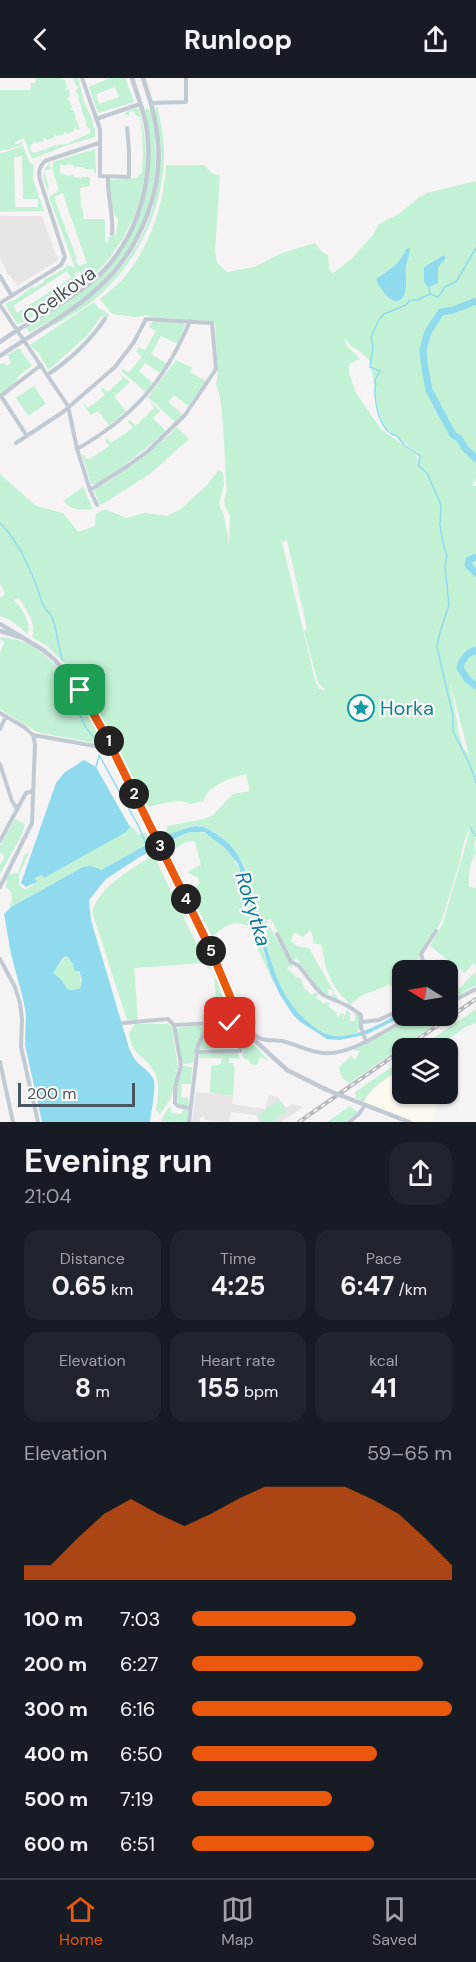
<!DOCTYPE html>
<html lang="en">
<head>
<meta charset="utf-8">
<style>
	body { margin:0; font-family:"DM Sans",sans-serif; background:#20242c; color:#f1f3f6; height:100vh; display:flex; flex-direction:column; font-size:22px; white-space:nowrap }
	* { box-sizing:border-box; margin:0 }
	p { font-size:20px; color:#9ea1a6 }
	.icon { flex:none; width:33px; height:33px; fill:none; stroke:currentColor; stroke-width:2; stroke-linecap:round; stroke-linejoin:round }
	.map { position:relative; height:1044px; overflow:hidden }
	.panel { display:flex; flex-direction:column; background:#171b24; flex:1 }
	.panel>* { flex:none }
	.needle { width:39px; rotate:281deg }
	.buttons { position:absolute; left:392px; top:882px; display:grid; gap:12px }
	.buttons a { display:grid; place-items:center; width:66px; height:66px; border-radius:12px; background:#171b24; box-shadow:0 2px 4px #0004; font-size:30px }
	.scale { position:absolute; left:18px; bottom:15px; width:117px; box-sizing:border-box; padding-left:6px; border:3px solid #4a5661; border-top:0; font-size:16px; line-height:21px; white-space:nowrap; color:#4a5661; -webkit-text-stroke:4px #fff; paint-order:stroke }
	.pin { position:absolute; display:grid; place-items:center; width:51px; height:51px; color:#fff; margin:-26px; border-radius:12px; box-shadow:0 3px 9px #0006 }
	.km { position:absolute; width:30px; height:30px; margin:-15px; border-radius:50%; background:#222; color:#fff; font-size:16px; line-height:30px; text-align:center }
	.round { display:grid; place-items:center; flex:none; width:63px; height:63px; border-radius:18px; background:#20242c }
	.summary { display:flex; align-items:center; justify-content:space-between; height:102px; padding:0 24px }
	h1 { font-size:33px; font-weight:700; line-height:45px }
	.stats { display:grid; grid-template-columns:repeat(3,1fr); gap:9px; height:102px; padding:6px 24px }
	.stats div { display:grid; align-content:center; border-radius:15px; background:#20242c; text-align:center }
	.stats b { font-size:26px; font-weight:700 }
	.stats small { font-size:16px; font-weight:400 }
	.stats p { font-size:16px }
	.chart { height:168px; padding:12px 24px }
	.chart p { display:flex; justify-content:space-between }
	.chart svg { width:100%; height:108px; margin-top:6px; fill:#ea580c; opacity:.7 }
	ul { padding:0 24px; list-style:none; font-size:20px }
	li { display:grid; grid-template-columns:96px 72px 1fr; align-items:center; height:45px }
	li i { height:15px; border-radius:8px; background:#ea580c }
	header { display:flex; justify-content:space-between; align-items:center; height:78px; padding:0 24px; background:#171b24; font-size:27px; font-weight:700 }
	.menu { display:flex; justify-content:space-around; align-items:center; height:84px; border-top:2px solid #363941; background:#171b24; font-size:16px; color:#9ea1a6 }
	.menu a { display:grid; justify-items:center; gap:3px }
	.menu .active { color:#ea580c }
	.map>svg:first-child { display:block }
	.commercial { fill:#fdf9ef }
	.education { fill:#e6e4e5 }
	.green { fill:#c3f1d5; fill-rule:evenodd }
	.water { fill:#90daee; fill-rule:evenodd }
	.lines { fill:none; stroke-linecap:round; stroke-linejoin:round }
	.stream { stroke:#90daee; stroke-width:1.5 }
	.river { stroke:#90daee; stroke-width:7 }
	.minor { stroke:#c1cad2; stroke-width:4 }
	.tertiary { stroke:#c1cad2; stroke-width:4.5 }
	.rail-casing { stroke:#b5b8bd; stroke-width:4 }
	.rail { stroke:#fff; stroke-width:1.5; stroke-dasharray:4.5; stroke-linecap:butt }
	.tertiary-bridge { stroke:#c1cad2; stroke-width:4.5 }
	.route-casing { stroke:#fff; stroke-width:12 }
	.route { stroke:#ea580c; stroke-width:8 }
	.labels { text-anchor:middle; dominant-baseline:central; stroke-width:4.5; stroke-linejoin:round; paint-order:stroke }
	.street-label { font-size:20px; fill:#4a5661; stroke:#fff }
	.culture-label { font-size:20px; fill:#0d838f; stroke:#fff; text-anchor:start }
	.water-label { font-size:21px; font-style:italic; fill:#0c7c9b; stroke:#fff }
</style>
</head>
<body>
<header><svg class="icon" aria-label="back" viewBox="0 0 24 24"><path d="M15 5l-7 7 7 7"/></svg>Runloop<svg class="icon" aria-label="share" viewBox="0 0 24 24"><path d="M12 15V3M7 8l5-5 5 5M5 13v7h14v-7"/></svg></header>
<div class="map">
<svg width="476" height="1044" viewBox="0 0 476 1044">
	<rect width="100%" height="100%" fill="#f5f3f3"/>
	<!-- commercial -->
	<path class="commercial" d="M402,990V1016H438L434,1044H419L406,1041L364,1024L366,1019L378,1007Z"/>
	<!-- education -->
	<path class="education" d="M0,138H42L53,168L52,171H54L58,181L57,183L17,208L10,197L9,198L6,193L7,192L0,181Z
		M196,1014L233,1018L232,1026L265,1031L269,1017L278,1019L286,1030L292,1026L303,1029L281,1044H259L256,1037L231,1034L229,1044L205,1042L204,1036L203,1039H200V1044H192Z"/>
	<!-- green -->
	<path class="green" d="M36,0H61L65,2L67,9L65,11L69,12L70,16L67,21L70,23L72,30L70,31L74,33L76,40L74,41L77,43L80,51L77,52L75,50L73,53L67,56L65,53L63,57L56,58L55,56L53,60L46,62L44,59L43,63L36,65L35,63L30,68L32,75L36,74L37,76V74L46,71L47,72V70L56,67L57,69V67L67,66L76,61L77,63V61L90,55V51L87,49L85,40L87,39H84L81,30L83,29H81L78,20L79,19L76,13L79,8H76L73,0H78C81,8 81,15 84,23C87,32 94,40 93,50L95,51V59L67,67L32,81L24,60L15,64L16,66L22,64V67L7,72L3,71L0,74V12H31V5H35Z
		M110,0H125L134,24L98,35L89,9ZM115,9L119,19L99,26L96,16Z
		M157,27C159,37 162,48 163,58C169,115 145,174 104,213C90,227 72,237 55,247L54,245C138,194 173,129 155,30Z
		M136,30L139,32C158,97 136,158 88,203L78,193L74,196L81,206L66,218L25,243L17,246L5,226L18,220L32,209L34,210L44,204V202L62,192L68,187L75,190L49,119L59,112L52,90L44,93L49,110L47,111C43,101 40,94 49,86L51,90L53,89V84L95,71L96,95H94V91H85L84,89H79L78,86V89H74V87L68,86V84L67,87H60V95L69,98V100L70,97H74V99L80,100V102L81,99H90V108L80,110L81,130L83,131V141H105V164L107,166L109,159L116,157L118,140L115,138L110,120V102L137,100L142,94L143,76L142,53L140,39L135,37L134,33L129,34V38L126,37L125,34ZM63,115L71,141H73L72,142L87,185L79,188L76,183H74L77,181L55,122V118ZM67,193L71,200L17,235L13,228Z
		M146,30L151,32C167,106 142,173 84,220C67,234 47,244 29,255L26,249L79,216L124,168L148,102L145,33Z
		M23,68L30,85L34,87L33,101L44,133L0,134V76ZM22,78L23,121H38V129H15L14,79Z
		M166,87H204L213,96L220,97L215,173L217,185L227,194L255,189L279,176L315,165L323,175L328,177L329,190L332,195L335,194L352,180L373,157L379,146L399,136L419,119L427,115L476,103V400L472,408H476V757L474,767L476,775C469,785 469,797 469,809L476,810V888L473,885L465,895L430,868L443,845L473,742L464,764L459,786L442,842L411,892H402V904L395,913L389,906C374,915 362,913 351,927C338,915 330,904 325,886C324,879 323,873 321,867L314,865L311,852L303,859L294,854L291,863L297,868L309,870L338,921L335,922L329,919L334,916L331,911L327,912L329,914L326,917L318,909L296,880L294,882L296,885H294L271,841L266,842L292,889V891L290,888L287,890L296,899L300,900L306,913L308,911V914L312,917L316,914L318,916L316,919L324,926L326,924L330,925L329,929L337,935V941L341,935L344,936L342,941L343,942L347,932L350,934V943H355V936L359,937V950L357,955C341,960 328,959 314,950C266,918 265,845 248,796C240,776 220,749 196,748C184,748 173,757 161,760L159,757L167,752V748L204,741L213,737L233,716L250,713L246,696C232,700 206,707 204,723L190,726C179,718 160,728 147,728L82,603L47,568L32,559C37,545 26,532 19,520L14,522C22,531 31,543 28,556L10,542L0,538V520L5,516L0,505V396L36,428L63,435L78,454L95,448L96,436L105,431L126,440L144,435L167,438L181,431L207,407L219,392L223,395L224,407L219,426L224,438L229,467L230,437C223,428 223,423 227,413C225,395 224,317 216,307L218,293L215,245L210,243L151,239L147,237L136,239L112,236L100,221C107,215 115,209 121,203C149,172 164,127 166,87ZM406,171L410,173L406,191V200L383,213L378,206L379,198L398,186ZM344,260L351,268L361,274L370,283L378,330L384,349L418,376L420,382L415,388L418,382L415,376L381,351L356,315L349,295V286L360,281L346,267ZM287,462L307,550L304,553L318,605L326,612L319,611L315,602L282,464ZM450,604L469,677L463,670L459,656Z
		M94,224L100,232L102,231L109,237L108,240L101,238L88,257L52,289L48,291L40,277L30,267Z
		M153,243L183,245L185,247L178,266L161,258L151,276L167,286L161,296L145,285L139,293L153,305L146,314L121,293L123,291L128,295L142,279L136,273L139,269L145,272L156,253L149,249Z
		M17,271H20L32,288L17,299L18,301L0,319V286L4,285L7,288L11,285L8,277Z
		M176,282L192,290L190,294L206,303L188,328L174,317L168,324L182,336L175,344L148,319Z
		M119,295L130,304L114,319L126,333L109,347L98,333L91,337L83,326L84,325L88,330L105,317L101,311L103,310L108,314L123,300Z
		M34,308L46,326L28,338L16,320Z
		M150,323L160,333L153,340L166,353C144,373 121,390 96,406H91L82,377L83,376L87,381H90L109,368L105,362L107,360L111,365L133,350L128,344L130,342L135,347L138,346L154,330Z
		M177,349L189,361L151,395L100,428L94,412C124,394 152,374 177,349Z
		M83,409L93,431C82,433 71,432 63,423Z
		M0,559C8,560 16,561 23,564C62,580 84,628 103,662L100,666L37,654L0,631V576L4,564L0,561Z
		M15,741L25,746L21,758L0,796V787L5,778L0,775V768Z
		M129,746L139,757L144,754L151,761L152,765L101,792L83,789L11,829L9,827L12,824L11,813L5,809L7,804L6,801L8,796L18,795L25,776L29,775L19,797V807L25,811L31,809L36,804L35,801L42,797L44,800L130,749Z
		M190,754C201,753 207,755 216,762C248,786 247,827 259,862C264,876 270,891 274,906L255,865L250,848C234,842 225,847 213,858L211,857L190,814L200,805L198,800L187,794L201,787L195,763L185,764L175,771L171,763Z
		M154,778L194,861L212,893L203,885L134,890L138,942H127L92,834C100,808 127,795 148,780Z
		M67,878C75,890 84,896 80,911L68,912L61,901L52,895Z
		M214,893L225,927L232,939L230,942L203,943L202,937L217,935Z
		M476,893V907L447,924V917L461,909Z
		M476,931V945L465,949L449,961L444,959L428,970H419Z
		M419,938H447L349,1005L342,1000L339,989L351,978L355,982L360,973L354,972V969Z
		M135,946H167L172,949L178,990V992L173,991L178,994L170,1022L160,1036L156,1032C158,1019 161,1002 152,990C141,975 132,977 129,955Z
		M221,946C232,947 239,946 245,956V959L240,962L236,970L200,971C199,959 209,950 221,946ZM224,947L232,952L234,964L229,970H217C210,962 214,950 224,947Z
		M201,947H204L206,950L197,963L193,984L188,986L182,985L176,950Z
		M248,964L252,965L269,983L260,979L257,987L250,986V983L243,980V967Z
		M238,975L240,981L229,980V985H234L233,988L235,989L233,1018L210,1015L211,988L221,986V980H199L200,976Z
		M402,982V990C389,999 370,1009 364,1024L356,1020L355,1014Z
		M183,988L192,989L191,1006H182L181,1019L188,1020L189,1027H179C174,1016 178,998 183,988Z
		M279,1022L287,1033L271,1044H263L258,1037Z
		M350,1028L358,1034L346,1044H327Z
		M168,1030H171V1035L182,1036L183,1031L188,1032L187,1044L161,1043Z"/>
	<!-- water -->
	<path class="water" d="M410,170C410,177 407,183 406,189C405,198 408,211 403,219C394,232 379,210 376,201C390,190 398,189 406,171Z
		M444,177L446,180L438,189V205L429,209L426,207L424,203V189Z
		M84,682L96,689L130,749L126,754L44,800L42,797L35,800L37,804L26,809L21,805L56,705L64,695Z
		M196,748C207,749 213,753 221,759C251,782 251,818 261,850C265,863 268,876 273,889C280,911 292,931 310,946C318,953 331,960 343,958C363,956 384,944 402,934V938H404L365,957L339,962L327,961L302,945L294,938L280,917L271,897L238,786L224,769L204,754H190L180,758L138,780L106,801L89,822L91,842L129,970C136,989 146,988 153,1000C157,1008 151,1034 150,1044H42L25,967L26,936L23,921L11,876L4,836L11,829L83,789L92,788L101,792C130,777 164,754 196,748ZM67,878L73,886L75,893H79L82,902L80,911L68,912L61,901L53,895L63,880Z"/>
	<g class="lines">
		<!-- stream -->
		<path class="stream" d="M429,209L430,216L438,219L445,209L456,204L476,170
			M430,216L417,222H410L406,227L384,236L378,243L371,260L373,269L370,289L380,293L375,302C377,308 374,310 375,316C376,331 381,355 397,358L404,367L420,378L418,387L427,395L441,427L440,447L443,466L447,478L445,488L449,527L440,554L437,569L453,638V653L470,687L476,705
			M0,445L9,455L22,475L34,501L43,527L52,539L55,548L62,582
			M66,603L67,609L86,650L99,665
			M475,607L476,609
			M99,677L139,749L147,769
			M96,689L99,678
			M470,749L475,758"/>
		<!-- river -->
		<path class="river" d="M476,223L453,232L441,234L428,254L423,272L424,284L429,312L453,357L459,360L464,369L476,381
			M476,479L469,482L468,487L476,495
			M476,572C468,574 461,582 460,590L468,602L476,608"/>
		<!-- minor -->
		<path class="minor" d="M82,0L100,51V98L129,99V72L127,50
			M151,25L186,24V0
			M96,41L140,26
			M108,99C107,119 114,136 112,156
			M0,198L12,218
			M0,225L61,187L65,179L40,102C38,94 39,89 45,83L99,65
			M0,227L68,328L77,371L90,412L97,427
			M47,297C70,282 89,264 105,241
			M27,358L1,318L41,287
			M16,365L63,334L115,289L134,264L146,241L212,245L216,291L185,337L148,373L129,387L90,412
			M77,371C133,339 165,303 190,243
			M0,635L24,649L33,657L112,671
			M0,651L6,638
			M0,686L12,723L17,731
			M0,763L26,715L33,713
			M0,809L32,745L35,666L33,657
			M277,856L291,884L299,888L316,910L323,917L348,928L361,937V949L366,964
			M0,881L15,909L20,925L22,941L21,969L38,1044
			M426,892L421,876L436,853
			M447,926L476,911
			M362,944L379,942L402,931
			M123,945L168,941L174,947L214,945
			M174,947L181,987L175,1011V1025L178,1028L190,1030
			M196,974L240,973L242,964L251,959
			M0,984L13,1044
			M189,1044L198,967L206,952L214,945H230L250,939L254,944L252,954C260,965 271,961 282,963C296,966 308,974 323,975C351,978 388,950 413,938
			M349,1044L359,1036L365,1027"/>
		<!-- tertiary -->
		<path class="tertiary" d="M0,264C29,243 61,228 89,206C134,170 154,109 147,53C145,35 137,17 132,0
			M0,278C32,256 69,237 98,210C141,172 167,106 156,49C154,32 148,16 143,0
			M0,546L43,572L55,582L80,612L122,690L209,868L236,934L251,959L287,992L325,1011
			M0,553L20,559
			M350,1021L409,1044"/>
		<defs>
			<path id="rail" d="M405,970L476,921
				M299,1044L402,972"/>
		</defs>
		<!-- rail casing -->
		<use href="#rail" class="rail-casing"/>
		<!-- rail -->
		<use href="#rail" class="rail"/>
		<!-- tertiary-bridge -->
		<path class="tertiary-bridge" d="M325,1011L350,1021"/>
	</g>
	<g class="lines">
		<defs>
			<path id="route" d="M80,612L107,660L209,868L240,942L230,945"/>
		</defs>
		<!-- route casing -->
		<use href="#route" class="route-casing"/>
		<!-- route -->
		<use href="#route" class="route"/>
	</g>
	<!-- icons -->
	<defs>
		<symbol id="sight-ring" viewBox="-11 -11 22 22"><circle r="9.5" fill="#fff" stroke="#0f9aa8" stroke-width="1.5"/><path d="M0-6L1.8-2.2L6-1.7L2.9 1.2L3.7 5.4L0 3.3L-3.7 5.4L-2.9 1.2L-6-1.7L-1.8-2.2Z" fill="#0f9aa8"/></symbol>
	</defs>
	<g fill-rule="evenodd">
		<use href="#sight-ring" x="346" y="615" width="30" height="30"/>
	</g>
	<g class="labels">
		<!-- street labels -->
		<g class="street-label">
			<text transform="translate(59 217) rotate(-36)">Ocelkova</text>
		</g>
		<!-- culture labels -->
		<g class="culture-label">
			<text x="380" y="630">Horka</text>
		</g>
		<!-- water labels -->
		<g class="water-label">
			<text transform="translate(253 831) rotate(73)">Rokytka</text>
		</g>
	</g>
</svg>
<div class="buttons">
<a><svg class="needle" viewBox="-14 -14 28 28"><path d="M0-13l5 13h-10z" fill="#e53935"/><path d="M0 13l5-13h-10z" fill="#9ea1a6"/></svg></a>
<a><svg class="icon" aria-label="layers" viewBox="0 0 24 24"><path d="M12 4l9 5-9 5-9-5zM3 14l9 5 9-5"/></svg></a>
</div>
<div class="scale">200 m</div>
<div class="pin" style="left:80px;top:612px;background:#1e9e55"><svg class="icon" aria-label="arrive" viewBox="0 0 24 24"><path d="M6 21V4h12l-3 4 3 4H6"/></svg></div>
<div class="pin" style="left:230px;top:945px;background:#d93025"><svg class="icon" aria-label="check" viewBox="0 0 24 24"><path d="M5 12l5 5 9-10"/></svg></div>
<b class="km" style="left:109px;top:663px">1</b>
<b class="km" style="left:134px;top:716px">2</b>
<b class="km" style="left:160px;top:768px">3</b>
<b class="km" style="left:186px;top:821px">4</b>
<b class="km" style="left:211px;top:873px">5</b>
</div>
<section class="panel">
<div class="summary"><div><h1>Evening run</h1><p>21:04</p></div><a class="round"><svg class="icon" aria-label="share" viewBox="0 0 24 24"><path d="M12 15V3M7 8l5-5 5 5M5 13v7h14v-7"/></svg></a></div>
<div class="stats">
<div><p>Distance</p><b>0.65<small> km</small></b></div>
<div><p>Time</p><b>4:25</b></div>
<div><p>Pace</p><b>6:47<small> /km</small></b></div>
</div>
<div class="stats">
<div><p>Elevation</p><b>8<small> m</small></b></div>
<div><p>Heart rate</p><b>155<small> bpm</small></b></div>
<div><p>kcal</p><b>41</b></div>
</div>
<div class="chart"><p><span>Elevation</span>59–65 m</p>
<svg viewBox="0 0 160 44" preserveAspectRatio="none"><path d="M0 44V38L10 38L20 27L30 17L40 11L50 17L60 22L70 17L80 11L90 6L100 6L110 6L120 6L130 11L140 17L150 27L160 38V44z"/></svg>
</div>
<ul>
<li><b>100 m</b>7:03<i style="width:63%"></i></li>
<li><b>200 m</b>6:27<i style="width:89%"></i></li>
<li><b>300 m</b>6:16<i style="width:100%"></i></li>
<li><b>400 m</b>6:50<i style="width:71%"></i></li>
<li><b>500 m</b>7:19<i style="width:54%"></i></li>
<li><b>600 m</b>6:51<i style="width:70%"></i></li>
</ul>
</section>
<nav class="menu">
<a class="active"><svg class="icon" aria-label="home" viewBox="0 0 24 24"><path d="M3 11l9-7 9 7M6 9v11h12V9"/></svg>Home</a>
<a><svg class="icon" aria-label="map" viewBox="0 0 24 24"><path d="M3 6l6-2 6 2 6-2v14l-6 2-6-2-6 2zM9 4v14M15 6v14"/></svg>Map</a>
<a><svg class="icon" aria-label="saved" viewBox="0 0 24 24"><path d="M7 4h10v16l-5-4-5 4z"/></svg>Saved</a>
</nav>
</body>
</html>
